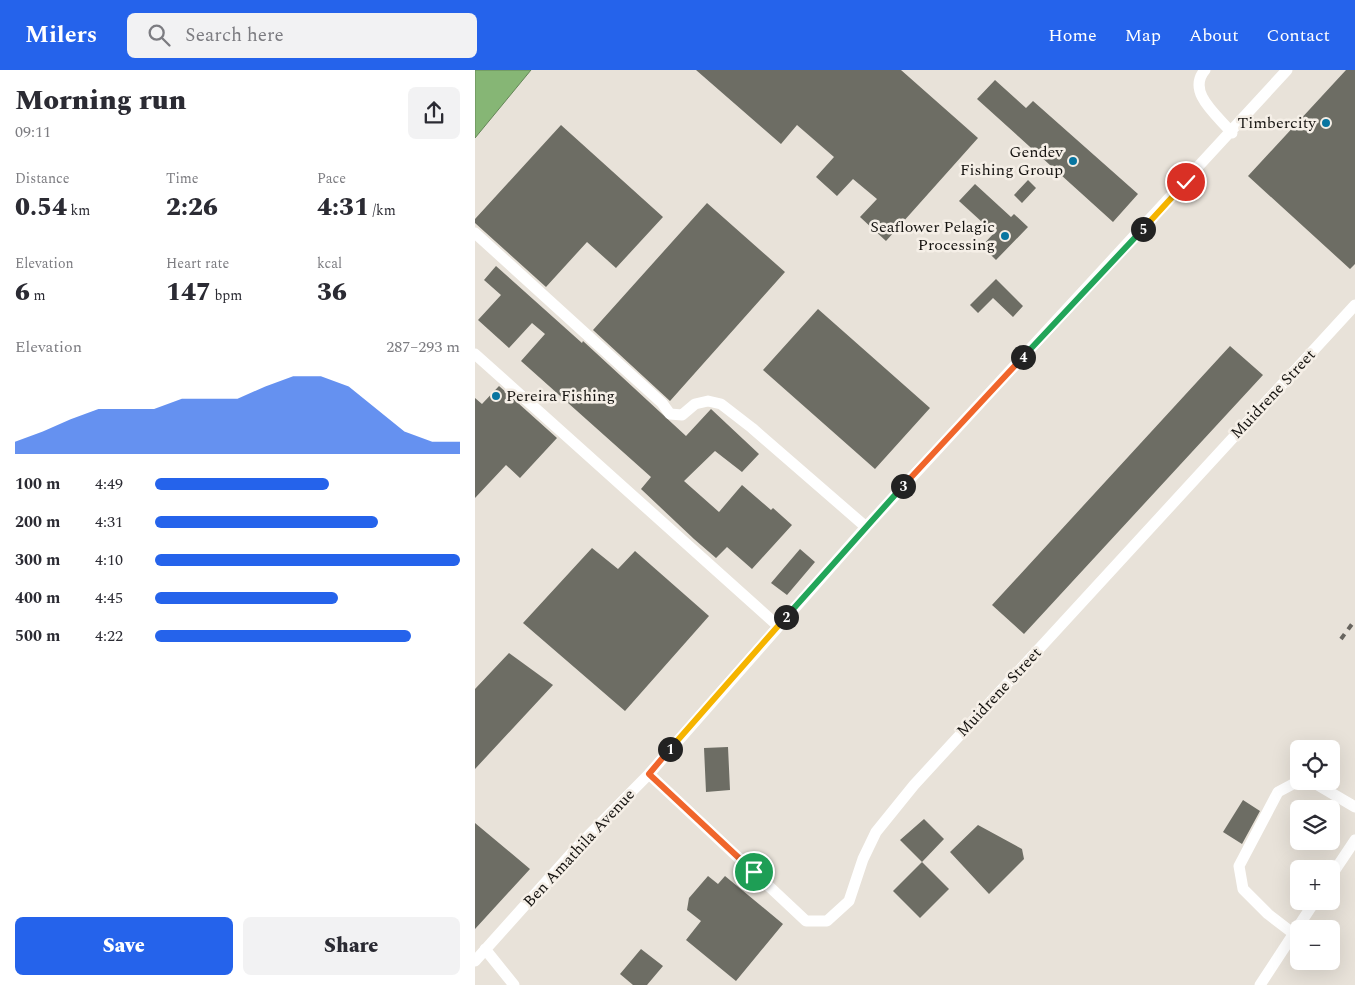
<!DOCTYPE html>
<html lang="en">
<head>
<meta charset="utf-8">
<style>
	body { margin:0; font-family:Spectral,serif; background:#f2f2f3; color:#2b2b33; height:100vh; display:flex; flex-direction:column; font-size:19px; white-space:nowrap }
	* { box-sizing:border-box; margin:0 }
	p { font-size:16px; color:#7c7c81 }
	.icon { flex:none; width:28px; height:28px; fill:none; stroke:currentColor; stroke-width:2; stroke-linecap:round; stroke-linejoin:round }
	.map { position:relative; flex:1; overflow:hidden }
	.side { display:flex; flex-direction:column; background:#fff; width:475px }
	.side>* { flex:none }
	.tools { position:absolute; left:815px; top:670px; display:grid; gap:10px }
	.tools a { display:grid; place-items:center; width:50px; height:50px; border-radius:8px; background:#fff; box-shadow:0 5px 20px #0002; font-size:25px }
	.pin { position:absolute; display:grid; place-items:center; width:42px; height:42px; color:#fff; margin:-21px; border:2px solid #fff; border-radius:50%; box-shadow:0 1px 5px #0007 }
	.km { position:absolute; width:25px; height:25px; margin:-12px; border-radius:50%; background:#222; color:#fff; font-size:14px; line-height:25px; text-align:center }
	.round { display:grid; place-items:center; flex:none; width:52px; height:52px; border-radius:8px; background:#f2f2f3 }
	.head { display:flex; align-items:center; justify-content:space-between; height:85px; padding:0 15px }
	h1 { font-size:28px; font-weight:800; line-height:38px }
	.metrics { display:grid; grid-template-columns:repeat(3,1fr); gap:8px; height:85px; padding:5px 15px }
	.metrics div { display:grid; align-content:center }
	.metrics b { font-size:25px; font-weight:800 }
	.metrics small { font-size:14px; font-weight:400 }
	.metrics p { font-size:14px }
	.chart { height:140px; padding:10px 15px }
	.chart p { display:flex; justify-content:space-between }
	.chart svg { width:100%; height:90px; margin-top:5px; fill:#2563eb; opacity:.7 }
	.button { display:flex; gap:10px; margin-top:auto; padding:10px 15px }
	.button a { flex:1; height:58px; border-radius:8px; background:#2563eb; color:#fff; font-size:20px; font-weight:800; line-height:58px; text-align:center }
	.button a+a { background:#f2f2f3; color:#2b2b33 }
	ul { padding:0 15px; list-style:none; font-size:16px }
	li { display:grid; grid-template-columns:80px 60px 1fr; align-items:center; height:38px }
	li i { height:12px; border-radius:6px; background:#2563eb }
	header { display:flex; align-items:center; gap:30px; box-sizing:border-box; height:70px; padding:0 25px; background:#2563eb; color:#fff }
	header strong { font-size:24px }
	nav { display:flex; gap:28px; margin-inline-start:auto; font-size:18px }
	.search { width:350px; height:45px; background:#f2f2f3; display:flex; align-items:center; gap:12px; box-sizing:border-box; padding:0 18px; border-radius:8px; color:#7c7c81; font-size:19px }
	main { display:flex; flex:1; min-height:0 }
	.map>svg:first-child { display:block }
	.water { fill:#86b675; stroke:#648557 }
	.building { fill:#6d6d64 }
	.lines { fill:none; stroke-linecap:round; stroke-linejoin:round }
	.minor { stroke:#fff; stroke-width:11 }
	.rail { stroke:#68655f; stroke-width:4; stroke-dasharray:6 6; stroke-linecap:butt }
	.split-1-casing { stroke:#fff; stroke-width:10 }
	.split-2-casing { stroke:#fff; stroke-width:10 }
	.split-3-casing { stroke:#fff; stroke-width:10 }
	.split-4-casing { stroke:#fff; stroke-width:10 }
	.split-5-casing { stroke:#fff; stroke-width:10 }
	.split-6-casing { stroke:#fff; stroke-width:10 }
	.split-1 { stroke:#f0652b; stroke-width:6 }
	.split-2 { stroke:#f5b400; stroke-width:6 }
	.split-3 { stroke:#22a559; stroke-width:6 }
	.split-4 { stroke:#f0652b; stroke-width:6 }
	.split-5 { stroke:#22a559; stroke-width:6 }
	.split-6 { stroke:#f5b400; stroke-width:6 }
	.poi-dot { fill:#0875a0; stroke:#f5efe7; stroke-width:2 }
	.labels { text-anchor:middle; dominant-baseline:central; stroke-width:5; stroke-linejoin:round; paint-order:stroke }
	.poi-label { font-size:16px; fill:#151310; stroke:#f5efe7; text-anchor:end }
	.street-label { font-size:16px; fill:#151310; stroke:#f5efe7 }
</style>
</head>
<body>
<header>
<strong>Milers</strong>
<div class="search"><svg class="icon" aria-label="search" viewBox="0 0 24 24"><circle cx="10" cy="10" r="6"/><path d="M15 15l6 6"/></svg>Search here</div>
<nav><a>Home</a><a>Map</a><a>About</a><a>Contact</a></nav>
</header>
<main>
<section class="side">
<div class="head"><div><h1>Morning run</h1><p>09:11</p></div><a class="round"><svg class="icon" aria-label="share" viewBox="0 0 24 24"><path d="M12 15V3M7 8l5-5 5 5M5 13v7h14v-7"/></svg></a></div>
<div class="metrics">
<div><p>Distance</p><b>0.54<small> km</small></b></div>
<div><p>Time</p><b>2:26</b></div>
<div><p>Pace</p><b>4:31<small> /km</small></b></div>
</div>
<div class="metrics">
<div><p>Elevation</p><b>6<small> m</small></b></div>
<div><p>Heart rate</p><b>147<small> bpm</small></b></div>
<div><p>kcal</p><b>36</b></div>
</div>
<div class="chart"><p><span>Elevation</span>287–293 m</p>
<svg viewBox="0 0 160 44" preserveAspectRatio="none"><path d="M0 44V38L10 33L20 27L30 22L40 22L50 22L60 17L70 17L80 17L90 11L100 6L110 6L120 11L130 22L140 33L150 38L160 38V44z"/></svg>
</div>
<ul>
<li><b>100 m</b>4:49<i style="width:57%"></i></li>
<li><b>200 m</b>4:31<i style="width:73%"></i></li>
<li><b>300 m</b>4:10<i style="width:100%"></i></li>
<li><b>400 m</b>4:45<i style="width:60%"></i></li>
<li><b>500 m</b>4:22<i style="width:84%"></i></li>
</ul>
<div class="button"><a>Save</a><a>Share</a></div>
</section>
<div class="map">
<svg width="880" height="915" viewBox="0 0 880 915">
	<rect width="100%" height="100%" fill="#e8e2d9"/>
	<!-- water -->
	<path class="water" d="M0,0H56L0,68Z"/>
	<!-- building -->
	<path class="building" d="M221,0H426L503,68L411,171L385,147L402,129L378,109L362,126L341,107L359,87L322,55L306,74Z
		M871,0H880V194L875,199L773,106Z
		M520,10L551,38L558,31L663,124L638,152L502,29Z
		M86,55L188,147L141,198L112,172L71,217L0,153V149Z
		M553,110L561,118L547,133L539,125Z
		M500,114L536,147L539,144L553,157L521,190L507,176L519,163L484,131Z
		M232,133L310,202L195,331L118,260Z
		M21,196L107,273L108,271L211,366L236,339L284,384L267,402L240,381L209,411L244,442L267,415L296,440L298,438L317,455L277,499L252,477L241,488L219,469L166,419L176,407L46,291L70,264L57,253L34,278L3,250L26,225L9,210Z
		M521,209L548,236L538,247L518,228L503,243L495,235Z
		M343,239L455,338L400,399L288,300Z
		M755,276L788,305L549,564L517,535Z
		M24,316L82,368L45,408L31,395L0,428V328L7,334Z
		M117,478L143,499L160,481L234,546L150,641L48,553Z
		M325,479L340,492L312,525L296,513Z
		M34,583L78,615L0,699V619Z
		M253,677L255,720L231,722L229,678Z
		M768,730L785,741L767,774L748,762Z
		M449,749L469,769L447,792L425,770Z
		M0,753L55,799L0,859Z
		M503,755L547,779L549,789L514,824L475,782Z
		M447,792L474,819L445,848L418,821Z
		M233,806L243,814L250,806L308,854L261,911L211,870L226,851L212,840L214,828Z
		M166,879L188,896L172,915H158L145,904Z"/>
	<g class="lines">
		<!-- minor -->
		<path class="minor" d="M730,0C711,22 742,45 757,63
			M0,163L187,333L195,344L207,345L220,334L233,331L246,334L277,358L391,457
			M0,284L303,556
			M174,704L331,851H352L374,831L388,789L401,762L439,715L880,235
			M836,711L880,737
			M856,806L880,770
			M819,864L793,844L768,819L764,796L803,722L818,714L829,711
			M10,879L39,915
			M0,891L104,775L174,704L391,457L812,0
			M785,915L840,831"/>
		<!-- rail -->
		<path class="rail" d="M866,569L880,550"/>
	</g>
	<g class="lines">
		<defs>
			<path id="split-1" d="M195,679L174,704L279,802"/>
			<path id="split-2" d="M195,679L311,547"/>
			<path id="split-3" d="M311,547L428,416"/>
			<path id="split-4" d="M428,416L548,287"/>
			<path id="split-5" d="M548,287L668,159"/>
			<path id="split-6" d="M668,159L711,112"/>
		</defs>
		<!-- split-1 casing -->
		<use href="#split-1" class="split-1-casing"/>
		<!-- split-2 casing -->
		<use href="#split-2" class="split-2-casing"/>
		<!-- split-3 casing -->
		<use href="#split-3" class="split-3-casing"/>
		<!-- split-4 casing -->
		<use href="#split-4" class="split-4-casing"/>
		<!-- split-5 casing -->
		<use href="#split-5" class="split-5-casing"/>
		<!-- split-6 casing -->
		<use href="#split-6" class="split-6-casing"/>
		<!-- split-1 -->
		<use href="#split-1" class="split-1"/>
		<!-- split-2 -->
		<use href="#split-2" class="split-2"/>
		<!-- split-3 -->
		<use href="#split-3" class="split-3"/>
		<!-- split-4 -->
		<use href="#split-4" class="split-4"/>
		<!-- split-5 -->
		<use href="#split-5" class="split-5"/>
		<!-- split-6 -->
		<use href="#split-6" class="split-6"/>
	</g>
	<!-- markers -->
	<g class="poi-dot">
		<circle cx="851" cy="53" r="5"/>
		<circle cx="598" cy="91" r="5"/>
		<circle cx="530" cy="166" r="5"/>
		<circle cx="21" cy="326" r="5"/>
	</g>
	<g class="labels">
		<!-- poi labels -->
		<g class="poi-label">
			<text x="841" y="53">Timbercity</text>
			<text x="588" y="82">Gendev<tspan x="588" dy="18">Fishing Group</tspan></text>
			<text x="520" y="157">Seaflower Pelagic<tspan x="520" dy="18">Processing</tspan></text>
			<text x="31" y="326" text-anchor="start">Pereira Fishing</text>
		</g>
		<!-- street labels -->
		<g class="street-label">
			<text transform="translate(798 324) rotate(-47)">Muidrene Street</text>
			<text transform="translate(524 622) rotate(-47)">Muidrene Street</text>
			<text transform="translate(104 778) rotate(-47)">Ben Amathila Avenue</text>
		</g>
	</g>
</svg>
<div class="tools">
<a><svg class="icon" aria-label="locate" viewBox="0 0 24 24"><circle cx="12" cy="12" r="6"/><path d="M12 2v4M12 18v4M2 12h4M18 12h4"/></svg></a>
<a><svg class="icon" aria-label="layers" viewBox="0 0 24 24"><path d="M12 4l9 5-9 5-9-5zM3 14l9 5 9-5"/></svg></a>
<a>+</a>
<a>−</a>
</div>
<div class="pin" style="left:279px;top:802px;background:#1e9e55"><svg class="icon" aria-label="arrive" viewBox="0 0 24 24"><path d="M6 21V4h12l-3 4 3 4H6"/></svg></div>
<div class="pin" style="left:711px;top:112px;background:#d93025"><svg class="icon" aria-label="check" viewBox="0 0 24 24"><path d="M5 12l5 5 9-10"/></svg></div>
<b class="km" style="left:195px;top:679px">1</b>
<b class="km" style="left:311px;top:547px">2</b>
<b class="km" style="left:428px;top:416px">3</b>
<b class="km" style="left:548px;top:287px">4</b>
<b class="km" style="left:668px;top:159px">5</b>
</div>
</main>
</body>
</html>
